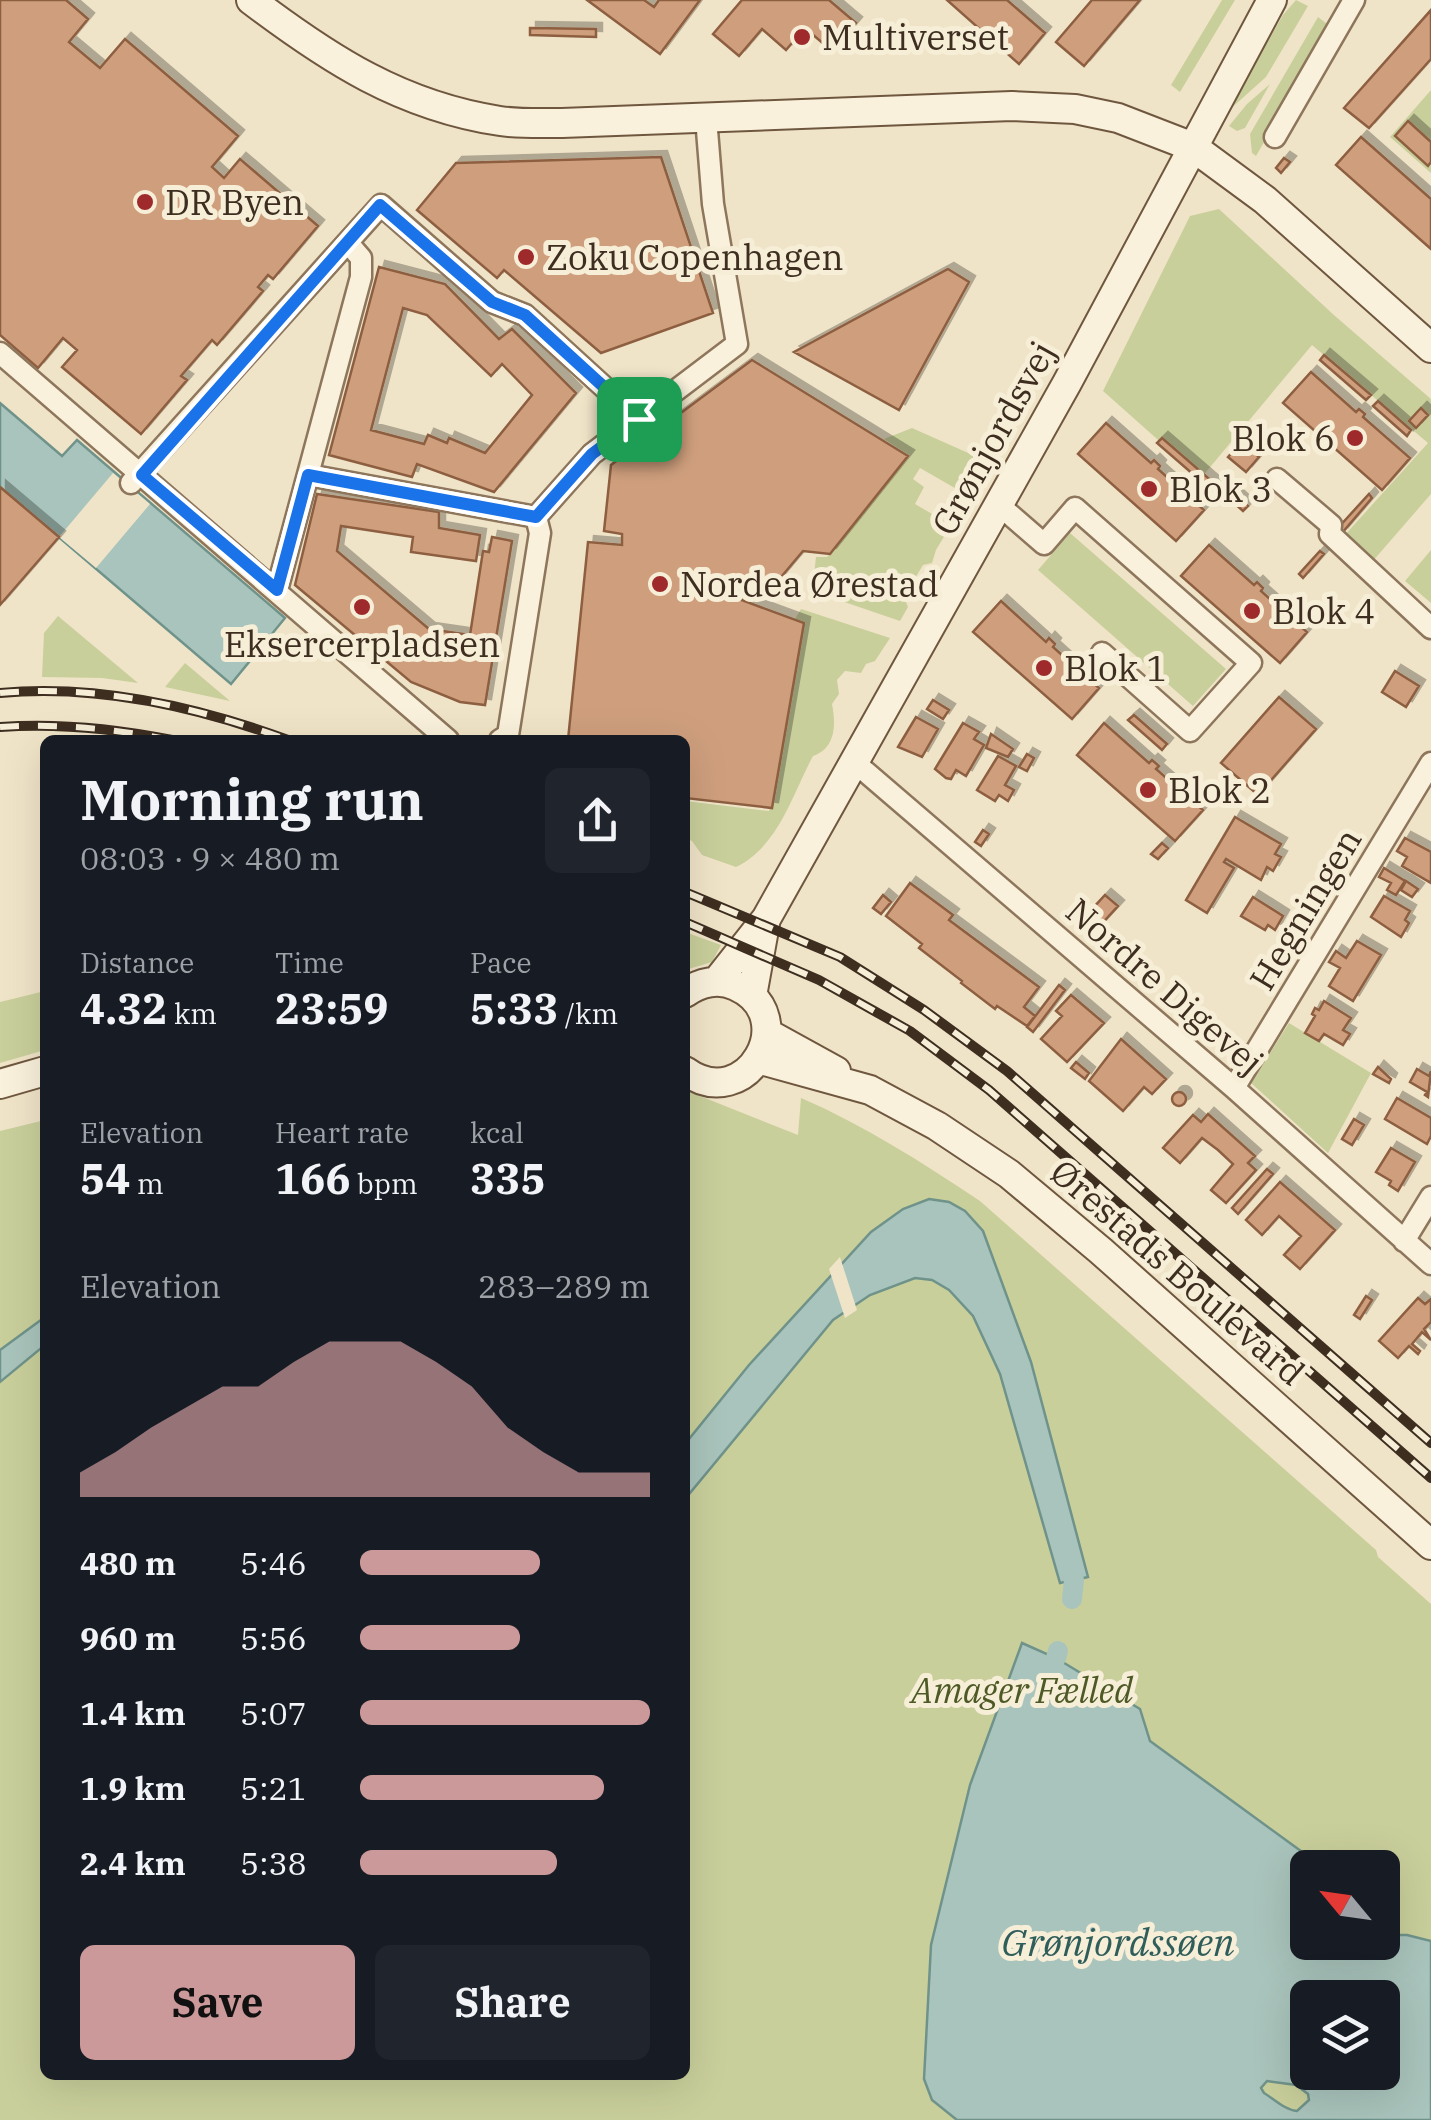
<!DOCTYPE html>
<html lang="en">
<head>
<meta charset="utf-8">
<style>
	body { margin:0; font-family:"IBM Plex Serif",serif; background:#20242c; color:#f1f3f6; height:100vh; display:flex; flex-direction:column; font-size:38px; white-space:nowrap }
	* { box-sizing:border-box; margin:0 }
	p { font-size:32px; color:#9ea1a6 }
	.icon { flex:none; width:55px; height:55px; fill:none; stroke:currentColor; stroke-width:2; stroke-linecap:round; stroke-linejoin:round }
	.map { position:relative; flex:1; overflow:hidden }
	.details { position:absolute; left:40px; top:735px; width:650px; height:1345px; display:flex; flex-direction:column; background:#171b24; border-radius:15px; box-shadow:0 10px 40px #0002 }
	.details>* { flex:none }
	.needle { width:65px; rotate:299deg }
	.fabs { position:absolute; left:1290px; top:1850px; display:grid; gap:20px }
	.fabs a { display:grid; place-items:center; width:110px; height:110px; border-radius:15px; background:#171b24; box-shadow:0 10px 40px #0002; font-size:50px }
	.pin { position:absolute; display:grid; place-items:center; width:85px; height:85px; color:#fff; margin:-42px; border-radius:20px; box-shadow:0 5px 15px #0006 }
	.round { display:grid; place-items:center; flex:none; width:105px; height:105px; border-radius:15px; background:#20242c }
	.headline { display:flex; align-items:center; justify-content:space-between; height:170px; padding:0 40px }
	h1 { font-size:55px; font-weight:800; line-height:75px }
	.stats { display:grid; grid-template-columns:repeat(3,1fr); gap:15px; height:170px; padding:10px 40px }
	.stats div { display:grid; align-content:center }
	.stats b { font-size:42px; font-weight:800 }
	.stats small { font-size:28px; font-weight:400 }
	.stats p { font-size:28px }
	.chart { height:280px; padding:20px 40px }
	.chart p { display:flex; justify-content:space-between }
	.chart svg { width:100%; height:180px; margin-top:10px; fill:#cc999b; opacity:.7 }
	.button { display:flex; gap:20px; margin-top:auto; padding:20px 40px }
	.button a { flex:1; height:115px; border-radius:15px; background:#cc999b; color:#111; font-size:40px; font-weight:800; line-height:115px; text-align:center }
	.button a+a { background:#20242c; color:#f1f3f6 }
	ul { padding:0 40px; list-style:none; font-size:32px }
	li { display:grid; grid-template-columns:160px 120px 1fr; align-items:center; height:75px }
	li i { height:25px; border-radius:12px; background:#cc999b }
	.map>svg:first-child { display:block }
	.green { fill:#c9cf9b; fill-rule:evenodd }
	.water { fill:#a9c4bc; stroke:#6f938a; stroke-width:2.5; fill-rule:evenodd }
	.pier { fill:#f0e4c8 }
	.lines { fill:none; stroke-linecap:round; stroke-linejoin:round }
	.canal { stroke:#a9c4bc; stroke-width:20 }
	.building { fill:#cf9f7d; stroke:#8d5f41; stroke-width:2.5; fill-rule:evenodd; filter:url(#shadow) }
	.street-casing { stroke:#8d765c; stroke-width:25 }
	.secondary-casing { stroke:#6f573f; stroke-width:32 }
	.street { stroke:#faf1dc; stroke-width:20 }
	.secondary { stroke:#faf1dc; stroke-width:28 }
	.rail-casing { stroke:#3d2e20; stroke-width:10 }
	.rail { stroke:#f7eed8; stroke-width:6; stroke-dasharray:19; stroke-linecap:butt }
	.route-casing { stroke:#fff; stroke-width:20 }
	.route { stroke:#1a73e8; stroke-width:12 }
	.poi-dot { fill:#9e2a2b; stroke:#f7eed8; stroke-width:4 }
	.labels { text-anchor:middle; dominant-baseline:central; stroke-width:10; stroke-linejoin:round; paint-order:stroke }
	.poi-label { font-size:35px; fill:#3d2e20; stroke:#f7eed8; text-anchor:start }
	.street-label { font-size:35px; fill:#3d2e20; stroke:#f7eed8 }
	.park-label { font-size:35px; font-style:italic; fill:#4d5a26; stroke:#f7eed8 }
	.water-label { font-size:38px; font-style:italic; fill:#2f5d5a; stroke:#f7eed8 }
</style>
</head>
<body>
<div class="map">
<svg width="1431" height="2120" viewBox="0 0 1431 2120">
	<defs>
		<filter id="shadow"><feDropShadow dx="6" dy="-6" stdDeviation="0" flood-color="#0004"/></filter>
	</defs>
	<rect width="100%" height="100%" fill="#f0e4c8"/>
	<!-- green -->
	<path class="green" d="M1222,0H1235L1180,92L1171,85Z
		M1296,0L1308,6L1266,77L1227,112L1283,15Z
		M1318,17L1331,27L1256,156L1252,153L1250,134Z
		M1270,84L1245,128L1237,131L1229,126L1247,104Z
		M1431,90V173L1390,137Z
		M1219,209L1335,316L1431,399V494L1372,562L1343,537L1428,443L1312,345L1201,478L1103,391L1190,216Z
		M912,428L975,456L984,469L967,495L920,468L913,479L924,487L915,504L951,525L936,550L932,563L923,565L914,580L906,579L900,587L908,607L900,621L812,591L816,557H827L910,456L884,439Z
		M1070,533L1226,669L1193,706L1038,570Z
		M1431,550V603L1405,581Z
		M801,609L890,638L875,661L866,664L861,673L845,671L837,680L839,694L832,704C836,724 836,748 813,756C792,795 779,846 736,867L702,855L692,841L685,838V801L769,811L802,623L795,619Z
		M58,616L138,683L102,678L42,677L44,633Z
		M185,663L230,701L165,687Z
		M685,932L721,945L712,962L685,970Z
		M45,991V1050L0,1063V1002Z
		M1289,1023L1371,1073L1328,1153L1251,1083Z
		M685,1090L798,1135L801,1098C864,1125 923,1163 980,1201L1376,1550L1378,1557L1431,1604V2120H0V1131L45,1120V2075H685ZM1308,1868H1382V1942H1308ZM1308,1998H1382V2072H1308Z"/>
	<!-- water -->
	<path class="water" d="M0,403L62,456L77,440L285,618L231,684L0,487Z
		M929,1199L949,1202L965,1211L983,1231L1031,1362L1088,1577L1060,1583L1000,1374L973,1316L949,1290L932,1280L915,1278L870,1295L833,1320L685,1499V1444L749,1365L871,1232L903,1209Z
		M45,1317V1345L0,1382V1350Z
		M1022,1643L1056,1658L1140,1709L1150,1741L1305,1854L1309,1867L1308,1942H1382L1383,1935H1407L1431,1941V2120H957L932,2100L924,2079L931,1945L970,1785ZM1308,1998H1382V2072H1308ZM1267,2081L1296,2085L1308,2094L1309,2100L1297,2111C1285,2110 1274,2099 1264,2093L1261,2088Z"/>
	<!-- pier -->
	<path class="pier" d="M113,473L150,504L96,568L59,537Z
		M840,1257L857,1310L845,1318L829,1269Z"/>
	<g class="lines">
		<!-- canal -->
		<path class="canal" d="M1067,1554L1074,1580L1072,1599
			M1056,1658L1058,1651"/>
	</g>
	<!-- building -->
	<path class="building" d="M0,0H66L88,19L69,42L100,68L125,39L238,136L212,167L224,178L240,159L318,226L273,279L268,275L258,287L263,291L217,345L212,340L181,376L187,380L141,434L62,367L77,350L63,338L38,368L0,335Z
		M587,0H644L654,7L659,0H700L660,54Z
		M742,0H829L856,23L832,51L805,28L786,50L762,29L739,56L713,34Z
		M947,0H1007L1045,33L1019,64Z
		M1092,0H1140L1084,66L1056,42Z
		M1431,10V59L1369,128L1344,108Z
		M530,28L596,29V37L530,35Z
		M1408,121L1431,142V162L1428,166L1395,136Z
		M1361,137L1431,199V249L1336,165Z
		M661,157L713,313L601,353L504,270L497,278L417,210L456,163Z
		M1284,158L1290,162L1281,173L1276,168Z
		M379,267L445,284L499,339L512,329L576,393L494,492L417,464L412,477L329,455ZM403,308L427,315L491,376L502,364L532,395L485,453L449,438L447,443L428,435L424,444L371,430Z
		M948,269L969,282L899,410L794,352Z
		M1324,355L1371,395L1366,400L1320,360Z
		M752,360L908,456L830,554L803,551L771,589L737,578L736,598L804,623L772,808L685,798V740H568L588,542L622,545V534L604,531L611,465Z
		M1311,372L1356,412L1359,409L1365,414L1363,417L1410,458L1382,490L1283,403Z
		M1378,401L1411,430L1407,436L1373,406Z
		M1421,408L1428,415L1416,428L1409,421Z
		M1106,423L1151,463L1154,460L1160,466L1158,469L1204,510L1176,541L1078,454Z
		M1162,438L1222,490L1217,495L1157,443Z
		M1241,442L1259,457L1246,472L1228,457Z
		M0,487L59,537L0,605Z
		M317,494L439,512V528L480,535L476,561L411,552L413,537L341,526L337,551L429,629L470,635L483,551L489,552L492,537L512,541L485,705L460,702L411,682L295,585Z
		M1369,494L1372,498L1342,533L1337,529Z
		M1237,496L1248,506L1243,511L1232,501Z
		M1209,545L1254,585L1257,582L1263,588L1261,591L1307,632L1280,663L1181,576Z
		M1320,551L1324,554L1303,578L1299,574Z
		M1001,601L1046,642L1049,638L1055,644L1053,647L1099,688L1072,719L973,632Z
		M1395,671L1419,686L1406,707L1382,692Z
		M1279,697L1316,729L1258,795L1221,763Z
		M933,700L949,710L943,719L927,709Z
		M1134,715L1167,744L1162,750L1128,720Z
		M916,717L938,729L922,757L898,747Z
		M963,723L979,732L974,739L984,745L966,776L956,770L951,779L946,778L935,769Z
		M1104,723L1149,763L1152,760L1159,766L1156,769L1203,810L1175,841L1077,755Z
		M991,734L1013,749L1008,757L986,748Z
		M1027,754L1034,758L1027,771L1019,767Z
		M998,756L1016,766L1005,785L1014,790L1008,801L999,795L995,801L977,790Z
		M1235,817L1281,844L1275,854L1281,857L1273,871L1267,867L1261,880L1226,859L1224,862L1234,868L1207,913L1186,900Z
		M983,830L989,834L981,846L975,842Z
		M1405,838L1431,852V883L1402,866L1407,857L1397,851Z
		M1162,843L1168,848L1158,859L1151,854Z
		M1384,868L1405,881L1396,895L1387,890L1391,883L1379,877Z
		M1406,881L1418,889L1412,897L1401,890Z
		M910,883L953,915L949,920L1039,987L1024,1007L1035,1016L1027,1026L997,1006L995,1009L961,983L962,981L919,948L922,944L886,916Z
		M883,895L891,902L881,914L873,908Z
		M1105,895L1118,906L1096,930L1083,919Z
		M1384,896L1410,911L1405,920L1409,923L1401,937L1371,917Z
		M1253,897L1283,916L1275,930L1268,925L1265,930L1241,916Z
		M1357,941L1381,955L1353,1001L1329,986L1340,968L1329,962L1336,951L1346,958Z
		M1059,985L1065,990L1033,1032L1027,1027Z
		M1071,995L1104,1023L1067,1062L1041,1039L1062,1016L1056,1011Z
		M1324,1001L1351,1018L1343,1030L1350,1034L1343,1045L1324,1034L1319,1041L1305,1033L1315,1016L1312,1014L1315,1008L1319,1010Z
		M1121,1039L1166,1079L1152,1094L1144,1087L1123,1111L1089,1081Z
		M1076,1062L1089,1073L1085,1079L1071,1068Z
		M1378,1067L1391,1079L1389,1083L1373,1074Z
		M1417,1069L1429,1076L1431,1071L1428,1097L1425,1095L1427,1092L1410,1082Z
		M1172 1099a7 7 0 1 1 14 0a7 7 0 1 1-14 0Z
		M1397,1098L1431,1118V1136L1427,1144L1385,1119Z
		M1208,1114L1255,1156L1248,1163L1256,1170L1226,1203L1211,1190L1233,1164L1218,1150L1202,1138L1180,1163L1163,1148L1193,1115L1201,1122Z
		M1354,1119L1364,1125L1352,1145L1342,1139Z
		M1391,1148L1415,1162L1398,1191L1389,1185L1391,1181L1376,1172Z
		M1267,1169L1273,1174L1238,1214L1232,1208Z
		M1280,1182L1335,1230L1300,1269L1284,1255L1301,1236L1279,1216L1262,1235L1246,1220Z
		M1366,1296L1372,1300L1360,1319L1354,1315Z
		M1418,1298L1425,1304L1431,1299V1322L1424,1329L1431,1340L1422,1332L1412,1344L1420,1351L1418,1354L1409,1346L1398,1358L1379,1341Z"/>
	<g class="lines">
		<defs>
			<path id="street" d="M1275,137L1354,0
				M0,353L448,740
				M308,475L536,517
				M1277,479L1331,525L1330,534L1431,628
				M131,483L381,205L492,302L525,315L639,419
				M999,505L1044,544L1075,508L1251,663L1190,731L1102,653
				M536,517L592,454L737,344L713,204L706,118
				M277,590L361,277V258L348,243
				M500,740L508,735L540,533L536,517
				M853,761L1234,1088L1431,1264
				M1234,1088L1431,763
				M1404,1241L1431,1197"/>
			<path id="secondary" d="M251,0C329,59 401,106 500,121C520,124 541,123 562,123L1012,106L1075,109L1118,118L1193,147L1265,200L1431,348
				M717,981L766,919L1067,383L1272,0
				M685,993C700,982 719,978 736,986C803,1016 747,1116 685,1071
				M752,996L765,924
				M767,1033L836,1071
				M758,1059L870,1090L937,1126L1009,1174L1101,1251L1431,1545
				M0,1084L45,1071"/>
		</defs>
		<!-- street casing -->
		<use href="#street" class="street-casing"/>
		<!-- secondary casing -->
		<use href="#secondary" class="secondary-casing"/>
		<!-- street -->
		<use href="#street" class="street"/>
		<!-- secondary -->
		<use href="#secondary" class="secondary"/>
		<defs>
			<path id="rail" d="M0,693C97,684 198,707 288,740
				M0,727C56,723 117,729 172,740
				M685,892L840,957L924,1010L1007,1071L1431,1443
				M685,922L819,980L910,1031L989,1090L1431,1478"/>
		</defs>
		<!-- rail casing -->
		<use href="#rail" class="rail-casing"/>
		<!-- rail -->
		<use href="#rail" class="rail"/>
	</g>
	<g class="lines">
		<defs>
			<path id="route" d="M380,205L492,302L525,315L639,419L592,454L536,517L308,475L277,590L142,475Z"/>
		</defs>
		<!-- route casing -->
		<use href="#route" class="route-casing"/>
		<!-- route -->
		<use href="#route" class="route"/>
	</g>
	<!-- markers -->
	<g class="poi-dot">
		<circle cx="802" cy="37" r="10"/>
		<circle cx="145" cy="202" r="10"/>
		<circle cx="526" cy="257" r="10"/>
		<circle cx="1355" cy="438" r="10"/>
		<circle cx="1149" cy="489" r="10"/>
		<circle cx="660" cy="584" r="10"/>
		<circle cx="362" cy="607" r="10"/>
		<circle cx="1252" cy="611" r="10"/>
		<circle cx="1044" cy="668" r="10"/>
		<circle cx="1148" cy="790" r="10"/>
	</g>
	<g class="labels">
		<!-- poi labels -->
		<g class="poi-label">
			<text x="822" y="37">Multiverset</text>
			<text x="165" y="202">DR Byen</text>
			<text x="546" y="257">Zoku Copenhagen</text>
			<text x="1335" y="438" text-anchor="end">Blok 6</text>
			<text x="1169" y="489">Blok 3</text>
			<text x="680" y="584">Nordea Ørestad</text>
			<text x="1272" y="611">Blok 4</text>
			<text x="362" y="644" text-anchor="middle">Eksercerpladsen</text>
			<text x="1064" y="668">Blok 1</text>
			<text x="1168" y="790">Blok 2</text>
		</g>
		<!-- street labels -->
		<g class="street-label">
			<text transform="translate(993 438) rotate(-61)">Grønjordsvej</text>
			<text transform="translate(1305 909) rotate(-59)">Hegningen</text>
			<text transform="translate(1165 986) rotate(41)">Nordre Digevej</text>
			<text transform="translate(1178 1272) rotate(41)">Ørestads Boulevard</text>
		</g>
		<!-- park labels -->
		<g class="park-label">
			<text x="1022" y="1690">Amager Fælled</text>
		</g>
		<!-- water labels -->
		<g class="water-label">
			<text x="1118" y="1941">Grønjordssøen</text>
		</g>
	</g>
</svg>
<div class="fabs">
<a><svg class="needle" viewBox="-14 -14 28 28"><path d="M0-13l5 13h-10z" fill="#e53935"/><path d="M0 13l5-13h-10z" fill="#9ea1a6"/></svg></a>
<a><svg class="icon" aria-label="layers" viewBox="0 0 24 24"><path d="M12 4l9 5-9 5-9-5zM3 14l9 5 9-5"/></svg></a>
</div>
<div class="pin" style="left:639px;top:419px;background:#1e9e55"><svg class="icon" aria-label="arrive" viewBox="0 0 24 24"><path d="M6 21V4h12l-3 4 3 4H6"/></svg></div>
<section class="details">
<div class="headline"><div><h1>Morning run</h1><p>08:03 · 9 × 480 m</p></div><a class="round"><svg class="icon" aria-label="share" viewBox="0 0 24 24"><path d="M12 15V3M7 8l5-5 5 5M5 13v7h14v-7"/></svg></a></div>
<div class="stats">
<div><p>Distance</p><b>4.32<small> km</small></b></div>
<div><p>Time</p><b>23:59</b></div>
<div><p>Pace</p><b>5:33<small> /km</small></b></div>
</div>
<div class="stats">
<div><p>Elevation</p><b>54<small> m</small></b></div>
<div><p>Heart rate</p><b>166<small> bpm</small></b></div>
<div><p>kcal</p><b>335</b></div>
</div>
<div class="chart"><p><span>Elevation</span>283–289 m</p>
<svg viewBox="0 0 160 44" preserveAspectRatio="none"><path d="M0 44V38L10 33L20 27L30 22L40 17L50 17L60 11L70 6L80 6L90 6L100 11L110 17L120 27L130 33L140 38L150 38L160 38V44z"/></svg>
</div>
<ul>
<li><b>480 m</b>5:46<i style="width:62%"></i></li>
<li><b>960 m</b>5:56<i style="width:55%"></i></li>
<li><b>1.4 km</b>5:07<i style="width:100%"></i></li>
<li><b>1.9 km</b>5:21<i style="width:84%"></i></li>
<li><b>2.4 km</b>5:38<i style="width:68%"></i></li>
</ul>
<div class="button"><a>Save</a><a>Share</a></div>
</section>
</div>
</body>
</html>
